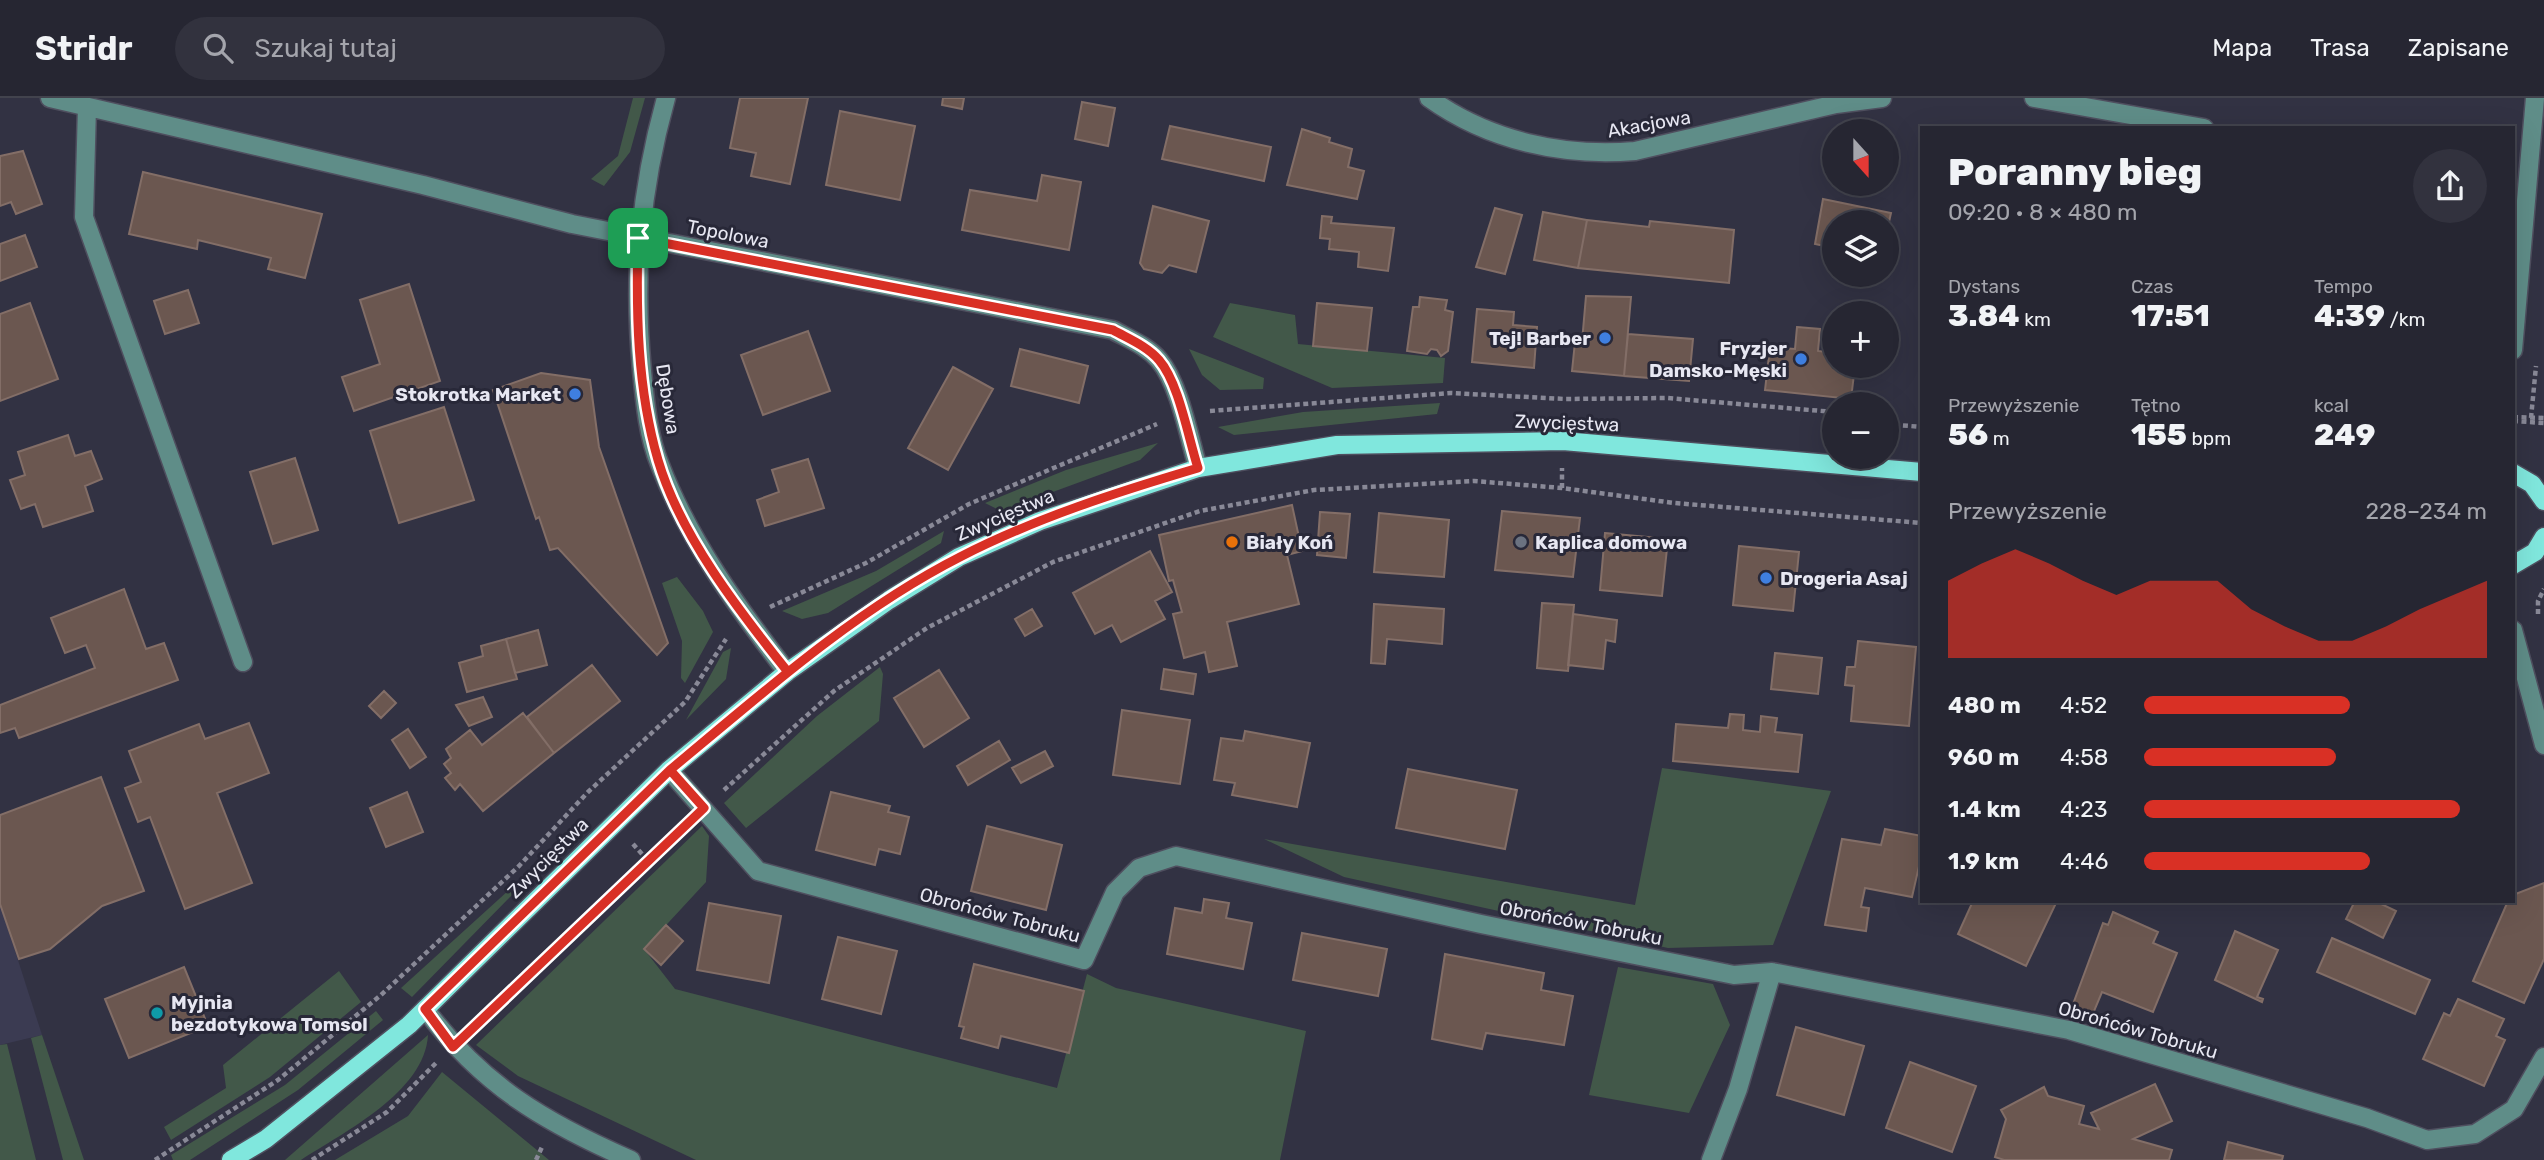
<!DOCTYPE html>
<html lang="pl">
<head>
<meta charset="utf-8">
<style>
	body { margin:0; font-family:Rubik,sans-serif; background:#32323e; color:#f1f3f6; height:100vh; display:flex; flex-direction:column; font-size:26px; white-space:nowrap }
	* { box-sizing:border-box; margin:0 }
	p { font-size:23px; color:#a4a5ac }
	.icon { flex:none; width:38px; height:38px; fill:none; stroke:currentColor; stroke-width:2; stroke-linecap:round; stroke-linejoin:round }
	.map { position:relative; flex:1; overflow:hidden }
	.panel { position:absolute; left:1920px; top:28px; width:595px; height:777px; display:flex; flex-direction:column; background:#262632; border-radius:0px; box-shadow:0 7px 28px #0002,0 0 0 2px #42434d }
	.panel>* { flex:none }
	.needle { width:46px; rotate:159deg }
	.fabs { position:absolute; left:1822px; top:21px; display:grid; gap:14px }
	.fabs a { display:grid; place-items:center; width:77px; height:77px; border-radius:50%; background:#262632; box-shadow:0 7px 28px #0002,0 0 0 2px #42434d; font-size:35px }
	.pin { position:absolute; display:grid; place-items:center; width:60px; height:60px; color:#fff; margin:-30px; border-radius:14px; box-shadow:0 4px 10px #0006 }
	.round { display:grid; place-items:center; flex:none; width:74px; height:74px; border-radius:37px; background:#32323e }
	.summary { display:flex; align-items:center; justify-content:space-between; height:119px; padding:0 28px }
	h1 { font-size:38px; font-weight:800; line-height:52px }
	.figures { display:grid; grid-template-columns:repeat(3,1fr); gap:10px; height:119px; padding:7px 28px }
	.figures div { display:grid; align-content:center }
	.figures b { font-size:30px; font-weight:800 }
	.figures small { font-size:19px; font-weight:400 }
	.figures p { font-size:19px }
	.chart { height:196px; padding:14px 28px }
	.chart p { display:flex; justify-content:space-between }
	.chart svg { width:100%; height:126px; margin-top:7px; fill:#d93025; opacity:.7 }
	ul { padding:0 28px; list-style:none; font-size:23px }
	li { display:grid; grid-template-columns:112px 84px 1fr; align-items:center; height:52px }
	li i { height:18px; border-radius:9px; background:#d93025 }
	header { display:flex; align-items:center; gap:42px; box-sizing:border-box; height:98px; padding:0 35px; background:#262632; border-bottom:2px solid #42434d }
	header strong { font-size:33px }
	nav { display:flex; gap:38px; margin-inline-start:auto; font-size:24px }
	.search { width:490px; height:63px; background:#32323e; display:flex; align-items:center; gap:18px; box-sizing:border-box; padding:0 24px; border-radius:38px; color:#a4a5ac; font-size:26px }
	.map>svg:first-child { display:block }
	.built { fill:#3b3b52 }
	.green { fill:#425849 }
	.building { fill:#6b5750; stroke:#836e67; stroke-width:2 }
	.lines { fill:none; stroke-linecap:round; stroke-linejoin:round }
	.minor-casing { stroke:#4f4f5f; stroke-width:21 }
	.major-casing { stroke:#4f4f5f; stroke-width:21 }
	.path { stroke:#898997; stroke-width:4.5; stroke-dasharray:5 3.5; stroke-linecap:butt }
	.minor { stroke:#5f8d88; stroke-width:18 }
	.major { stroke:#80e7dd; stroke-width:18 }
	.route-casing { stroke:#fff; stroke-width:14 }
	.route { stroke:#d93025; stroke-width:9 }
	.shop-dot { fill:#3f7fe0; stroke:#282838; stroke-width:2.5 }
	.food-dot { fill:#e8710a; stroke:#282838; stroke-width:2.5 }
	.worship-dot { fill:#6b7280; stroke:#282838; stroke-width:2.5 }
	.culture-dot { fill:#0f9aa8; stroke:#282838; stroke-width:2.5 }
	.labels { text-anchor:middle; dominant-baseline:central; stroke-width:6; stroke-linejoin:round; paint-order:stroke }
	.street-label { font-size:19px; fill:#e7e7f2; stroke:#282838 }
	.poi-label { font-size:19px; font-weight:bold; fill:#e7e7f2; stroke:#282838; text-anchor:start }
</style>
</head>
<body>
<header>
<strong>Stridr</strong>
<div class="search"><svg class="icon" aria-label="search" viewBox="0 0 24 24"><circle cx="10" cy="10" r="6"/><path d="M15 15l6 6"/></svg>Szukaj tutaj</div>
<nav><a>Mapa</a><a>Trasa</a><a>Zapisane</a></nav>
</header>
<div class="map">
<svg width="2544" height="1062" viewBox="0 0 2544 1062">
	<rect width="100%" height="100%" fill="#323243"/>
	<!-- built -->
	<path class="built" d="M0,806L42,937L0,947Z"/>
	<!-- green -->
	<path class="green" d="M633,0H645L630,54L604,88L591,81L618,58Z
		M1230,205L1295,217L1298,246L1445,260L1443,285L1332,290L1213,239Z
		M1189,251L1264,280L1263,291L1220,292L1202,277Z
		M1440,305L1437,316L1234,337L1218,329L1303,314Z
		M1158,345L1140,362L1001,413L985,405L1066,372Z
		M944,433L941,445L828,515L802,521L782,513L876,473Z
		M677,479L703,513L713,534L685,585L681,580L682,543L662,485Z
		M731,550L726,581L686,622L723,554Z
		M880,569L883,576L879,623L746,730L724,705L817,618Z
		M1662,670L1831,693L1773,847L1668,850L1344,779L1264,741L1635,807Z
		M702,728L709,738L706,784L644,851L675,891L1057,990L1087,876L1116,890L1306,933L1280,1062H696L518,978L476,947Z
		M509,792L514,795L412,899L401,890Z
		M1618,869L1713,886L1730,927L1689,1015L1589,997Z
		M339,873L361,904L270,979L171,1042L164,1029L226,990L223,967Z
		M376,913L383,922L298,992L190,1062H173L171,1057L285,987Z
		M42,937L84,1062H63L31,940Z
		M428,937C425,994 344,1034 301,1062H285Z
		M7,946L36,1062H0V947Z
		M442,974L549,1062H335L408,1018Z"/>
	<!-- building -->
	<path class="building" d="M740,0H808L790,86L751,78L756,55L730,50Z
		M943,0H964L962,11L942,7Z
		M1082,4L1115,10L1108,48L1075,41Z
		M840,13L915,28L900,102L826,87Z
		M1170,28L1271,49L1264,83L1162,61Z
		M1302,31L1330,40L1329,44L1352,51L1348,69L1364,73L1357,101L1287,87Z
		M23,53L42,106L16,116L11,104L0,108V58Z
		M143,74L322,116L305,180L268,171L271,160L198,142L197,151L129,136Z
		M1042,77L1081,84L1069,152L962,132L970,92L1037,103Z
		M1823,101L1891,115L1886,137V124H1834V150L1815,146Z
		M1153,108L1209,123L1196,174L1169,167L1162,175L1144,171L1140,165Z
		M1495,110L1522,117L1505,176L1476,169Z
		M1543,114L1587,122L1578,170L1534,162Z
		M1322,118L1332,119L1331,125L1394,130L1388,173L1358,169L1359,154L1329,151L1330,141L1320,140Z
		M1587,122L1649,129L1650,123L1734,132L1729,185L1578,170Z
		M25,137L37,169L0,183V146Z
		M409,186L440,283L354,313L342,279L380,266L360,202Z
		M188,192L199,225L165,236L154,203Z
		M1586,198L1631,199L1624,278L1572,273L1575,244H1582Z
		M1420,199L1447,202L1445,212L1453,214L1448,253L1441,258L1437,252L1431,251L1427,256L1407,253L1413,209H1419Z
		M30,205L58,281L0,303V216Z
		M1317,205L1372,210L1367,253L1313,248Z
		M1477,211L1514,214L1513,227L1537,229L1534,270L1472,264Z
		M1797,229L1820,231L1818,253L1834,255V268H1855L1851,301L1765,292L1770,249L1795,251Z
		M808,233L830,293L763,317L741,257Z
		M1628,236L1693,241L1689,283L1624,278Z
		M1020,251L1088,268L1079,305L1011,288Z
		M953,269L993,291L948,372L908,350Z
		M541,275L590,282L599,349L668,545L657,557L558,450L550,452L539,419L536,421L493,292Z
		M444,309L474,402L399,425L370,333Z
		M68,337L75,358L91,353L102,381L85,388L93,413L43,429L35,406L21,411L10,382L25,377L18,354Z
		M295,360L318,432L273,446L250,374Z
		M808,361L824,410L765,428L757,402L779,394L772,372Z
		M1292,407L1302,453L1287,457L1299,506L1227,524L1237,568L1209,574L1205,554L1184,560L1173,516L1182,514L1173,482L1169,483L1159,437Z
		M1502,413L1580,420L1573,479L1495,472Z
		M1320,414L1350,416L1346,460L1317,457Z
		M1379,415L1449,422L1444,479L1374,474Z
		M1605,435L1668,441L1662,498L1600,492Z
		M1739,448L1799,454L1793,513L1733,507Z
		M1150,453L1172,494L1155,503L1165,521L1121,544L1112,527L1095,536L1073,495Z
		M124,491L146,551L164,545L178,582L19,640L15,630L0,635V607L95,570L86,547L65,555L51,520Z
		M1542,505L1574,507L1568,573L1537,570Z
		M1374,506L1444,511L1442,546L1387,541L1385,566L1371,565Z
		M1032,511L1042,528L1025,538L1015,521Z
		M1573,516L1617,522L1615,544L1606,542L1603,571L1568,567Z
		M538,532L547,567L515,575L506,541Z
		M506,541L517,581L467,594L459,565L483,558L481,548Z
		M1858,543L1916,549L1909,628L1851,623L1854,588L1845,587L1847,569H1855Z
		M1775,555L1822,560L1818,596L1771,591Z
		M592,567L620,603L554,655L527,619Z
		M1164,571L1196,576L1193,596L1161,591Z
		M939,572L969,620L924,649L894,600Z
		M384,593L396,605L381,620L369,608Z
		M483,599L492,619L469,628L456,607Z
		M1122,612L1190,622L1180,686L1113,677Z
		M523,615L554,655L483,713L460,686L455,692L445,680L451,675L444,666L451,660L446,651L470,632L482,647Z
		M1730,616L1744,617L1743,632L1760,634L1761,618L1777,620L1775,634L1802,637L1798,674L1673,663L1676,626L1728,630Z
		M249,625L269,675L217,695L252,785L185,811L150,719L138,724L125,690L141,684L129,653L199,626L205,641Z
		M408,631L426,659L410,670L392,642Z
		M1245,633L1310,645L1297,709L1232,697L1235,685L1214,682L1221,640L1243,643Z
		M999,643L1010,662L968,687L957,668Z
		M1045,653L1053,668L1021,685L1012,670Z
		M1408,671L1517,692L1505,751L1396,730Z
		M101,679L144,793L102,808L50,851L19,861L0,806V717Z
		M407,694L423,734L386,749L370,710Z
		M831,694L890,708L888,714L909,719L900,756L879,751L875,767L816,752Z
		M987,728L1062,747L1046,812L971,793Z
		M1885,731L1922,738V755L1912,799L1865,790L1861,809L1869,810L1866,833L1825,827L1842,741L1881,747Z
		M2544,785V861L2524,905L2473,883L2508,803H2513V797Z
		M1204,801L1229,805L1226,820L1252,825L1243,871L1167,856L1175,810L1202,815Z
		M1973,803H2057L2026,868L1958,836Z
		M2355,803H2375L2396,813L2383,840L2346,821Z
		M709,805L781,818L769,885L697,872Z
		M2113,814L2158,834L2153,845L2177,855L2153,914L2102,894L2092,918L2072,909L2103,825L2108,827Z
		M666,827L683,843L661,867L644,851Z
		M2235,833L2278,852L2257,899L2263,901L2262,904L2215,882Z
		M1302,835L1387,851L1378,898L1293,882Z
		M838,839L897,853L881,916L822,901Z
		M2332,840L2430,882L2415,916L2317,874Z
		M1445,856L1544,875L1541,892L1573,898L1564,947L1486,935L1482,951L1432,941Z
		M974,866L1084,893L1069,955L1001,938L998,950L961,940L964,929L959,928Z
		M184,869L208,928L129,960L105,901Z
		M2458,901L2504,921L2496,938L2505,942L2484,988L2423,961L2444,915L2450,918Z
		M1796,929L1864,948L1844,1017L1777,997Z
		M1910,964L1976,988L1952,1054L1886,1030Z
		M2155,986L2172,1023L2133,1041L2172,1052L2169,1062H2004L1995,1059L2006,1021L2001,1012L2044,989L2048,998L2084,1008L2079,1026L2099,1031L2091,1015Z
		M2228,1044L2283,1058L2282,1062H2224Z"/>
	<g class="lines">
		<defs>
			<path id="minor" d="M50,0L423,87L572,126L1113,232C1129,241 1147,248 1159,262C1179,285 1189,339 1198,370
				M666,0C640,93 633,177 642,273C645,304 648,338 660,367C689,443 738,510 787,574
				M1429,0C1489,43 1563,59 1635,53L1836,6L1882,0
				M2034,0L2204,30
				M87,9L84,119L243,564
				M2513,252L2535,0
				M2513,532L2544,647
				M669,672L758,773L1084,862L1115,794L1139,770L1176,758L1481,826L1734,877L1772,874L2069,932L2367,1020L2427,1042L2475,1036L2514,1011L2544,959
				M425,911C483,988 544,1024 631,1062
				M1711,1062L1738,991L1772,874"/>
			<path id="major" d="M2513,375L2532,386L2544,403
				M2513,467L2535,454L2544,439
				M231,1062L266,1041L409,927L669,672L787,574L889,502L959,459L1040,423L1198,370L1337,347L1563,343L1922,374"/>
		</defs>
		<!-- minor casing -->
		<use href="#minor" class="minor-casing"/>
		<!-- major casing -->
		<use href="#major" class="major-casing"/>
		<!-- path -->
		<path class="path" d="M1210,313L1451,295L1565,301L1667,300L1834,314
			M2513,319L2544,320
			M2531,320L2536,268
			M2513,323L2544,325
			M1886,326L1922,329
			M1562,390V370
			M770,509L866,465L969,406L1157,326
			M2538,516V503L2544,491
			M724,692L834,593L927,530L1053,464L1200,413L1314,392L1474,383L1562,390L1674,405L1922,425
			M633,746L649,764
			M475,928L685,729
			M155,1062L278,982L381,897L519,768L588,694L685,604L726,541
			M312,1062L387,1014L436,965
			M536,1062L542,1049"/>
		<!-- minor -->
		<use href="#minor" class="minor"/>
		<!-- major -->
		<use href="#major" class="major"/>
	</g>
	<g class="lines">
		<defs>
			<path id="route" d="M638,140C636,214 637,290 658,362C680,437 739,513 788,574L670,672L425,911L453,949L704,710L670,672C761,596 854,513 960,459C1036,420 1117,394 1198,370C1188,339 1179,285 1159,262C1147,248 1129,241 1113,232L638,140"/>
		</defs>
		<!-- route casing -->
		<use href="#route" class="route-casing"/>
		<!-- route -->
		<use href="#route" class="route"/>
	</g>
	<!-- markers -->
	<g class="shop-dot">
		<circle cx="1605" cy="240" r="7"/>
		<circle cx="1801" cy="261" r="7"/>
		<circle cx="575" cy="296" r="7"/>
		<circle cx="1766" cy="480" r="7"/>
	</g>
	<circle class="food-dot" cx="1232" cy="444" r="7"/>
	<circle class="worship-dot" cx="1521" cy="444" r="7"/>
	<circle class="culture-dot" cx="157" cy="915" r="7"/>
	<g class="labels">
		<!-- street labels -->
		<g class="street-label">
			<text transform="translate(1649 26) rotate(-10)">Akacjowa</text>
			<text transform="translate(728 136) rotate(11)">Topolowa</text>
			<text transform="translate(668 301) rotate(81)">Dębowa</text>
			<text transform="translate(1567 325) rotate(2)">Zwycięstwa</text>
			<text transform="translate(1005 417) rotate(-23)">Zwycięstwa</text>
			<text transform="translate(548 760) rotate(-45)">Zwycięstwa</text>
			<text transform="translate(1000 817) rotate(15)">Obrońców Tobruku</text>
			<text transform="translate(1581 825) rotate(11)">Obrońców Tobruku</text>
			<text transform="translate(2138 932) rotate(16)">Obrońców Tobruku</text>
		</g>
		<!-- poi labels -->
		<g class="poi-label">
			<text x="1591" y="240" text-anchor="end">Tej! Barber</text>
			<text x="1787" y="250" text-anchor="end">Fryzjer<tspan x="1787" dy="22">Damsko-Męski</tspan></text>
			<text x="561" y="296" text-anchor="end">Stokrotka Market</text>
			<text x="1246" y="444">Biały Koń</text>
			<text x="1535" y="444">Kaplica domowa</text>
			<text x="1780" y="480">Drogeria Asaj</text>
			<text x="171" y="904">Myjnia<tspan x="171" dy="22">bezdotykowa Tomsol</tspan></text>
		</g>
	</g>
</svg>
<div class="fabs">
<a><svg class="needle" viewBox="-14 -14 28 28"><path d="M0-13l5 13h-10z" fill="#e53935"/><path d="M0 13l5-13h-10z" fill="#a4a5ac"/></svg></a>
<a><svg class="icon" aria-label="layers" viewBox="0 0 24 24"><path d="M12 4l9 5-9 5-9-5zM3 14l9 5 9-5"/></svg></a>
<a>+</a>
<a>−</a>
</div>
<div class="pin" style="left:638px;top:140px;background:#1e9e55"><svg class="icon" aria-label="arrive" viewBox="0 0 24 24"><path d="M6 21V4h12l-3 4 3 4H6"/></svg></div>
<section class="panel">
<div class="summary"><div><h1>Poranny bieg</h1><p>09:20 · 8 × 480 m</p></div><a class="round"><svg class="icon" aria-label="share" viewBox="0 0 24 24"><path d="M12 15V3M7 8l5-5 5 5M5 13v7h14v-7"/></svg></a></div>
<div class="figures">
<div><p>Dystans</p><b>3.84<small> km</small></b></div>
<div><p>Czas</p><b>17:51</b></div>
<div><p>Tempo</p><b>4:39<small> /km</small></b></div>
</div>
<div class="figures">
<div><p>Przewyższenie</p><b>56<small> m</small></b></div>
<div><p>Tętno</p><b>155<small> bpm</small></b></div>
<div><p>kcal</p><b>249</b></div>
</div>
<div class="chart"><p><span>Przewyższenie</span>228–234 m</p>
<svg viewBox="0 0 160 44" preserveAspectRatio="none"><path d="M0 44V17L10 11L20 6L30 11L40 17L50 22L60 17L70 17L80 17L90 27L100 33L110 38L120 38L130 33L140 27L150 22L160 17V44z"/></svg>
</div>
<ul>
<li><b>480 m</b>4:52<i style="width:60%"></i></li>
<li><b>960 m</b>4:58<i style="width:56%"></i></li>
<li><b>1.4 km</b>4:23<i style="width:92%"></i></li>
<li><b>1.9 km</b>4:46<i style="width:66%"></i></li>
</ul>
</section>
</div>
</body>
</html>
